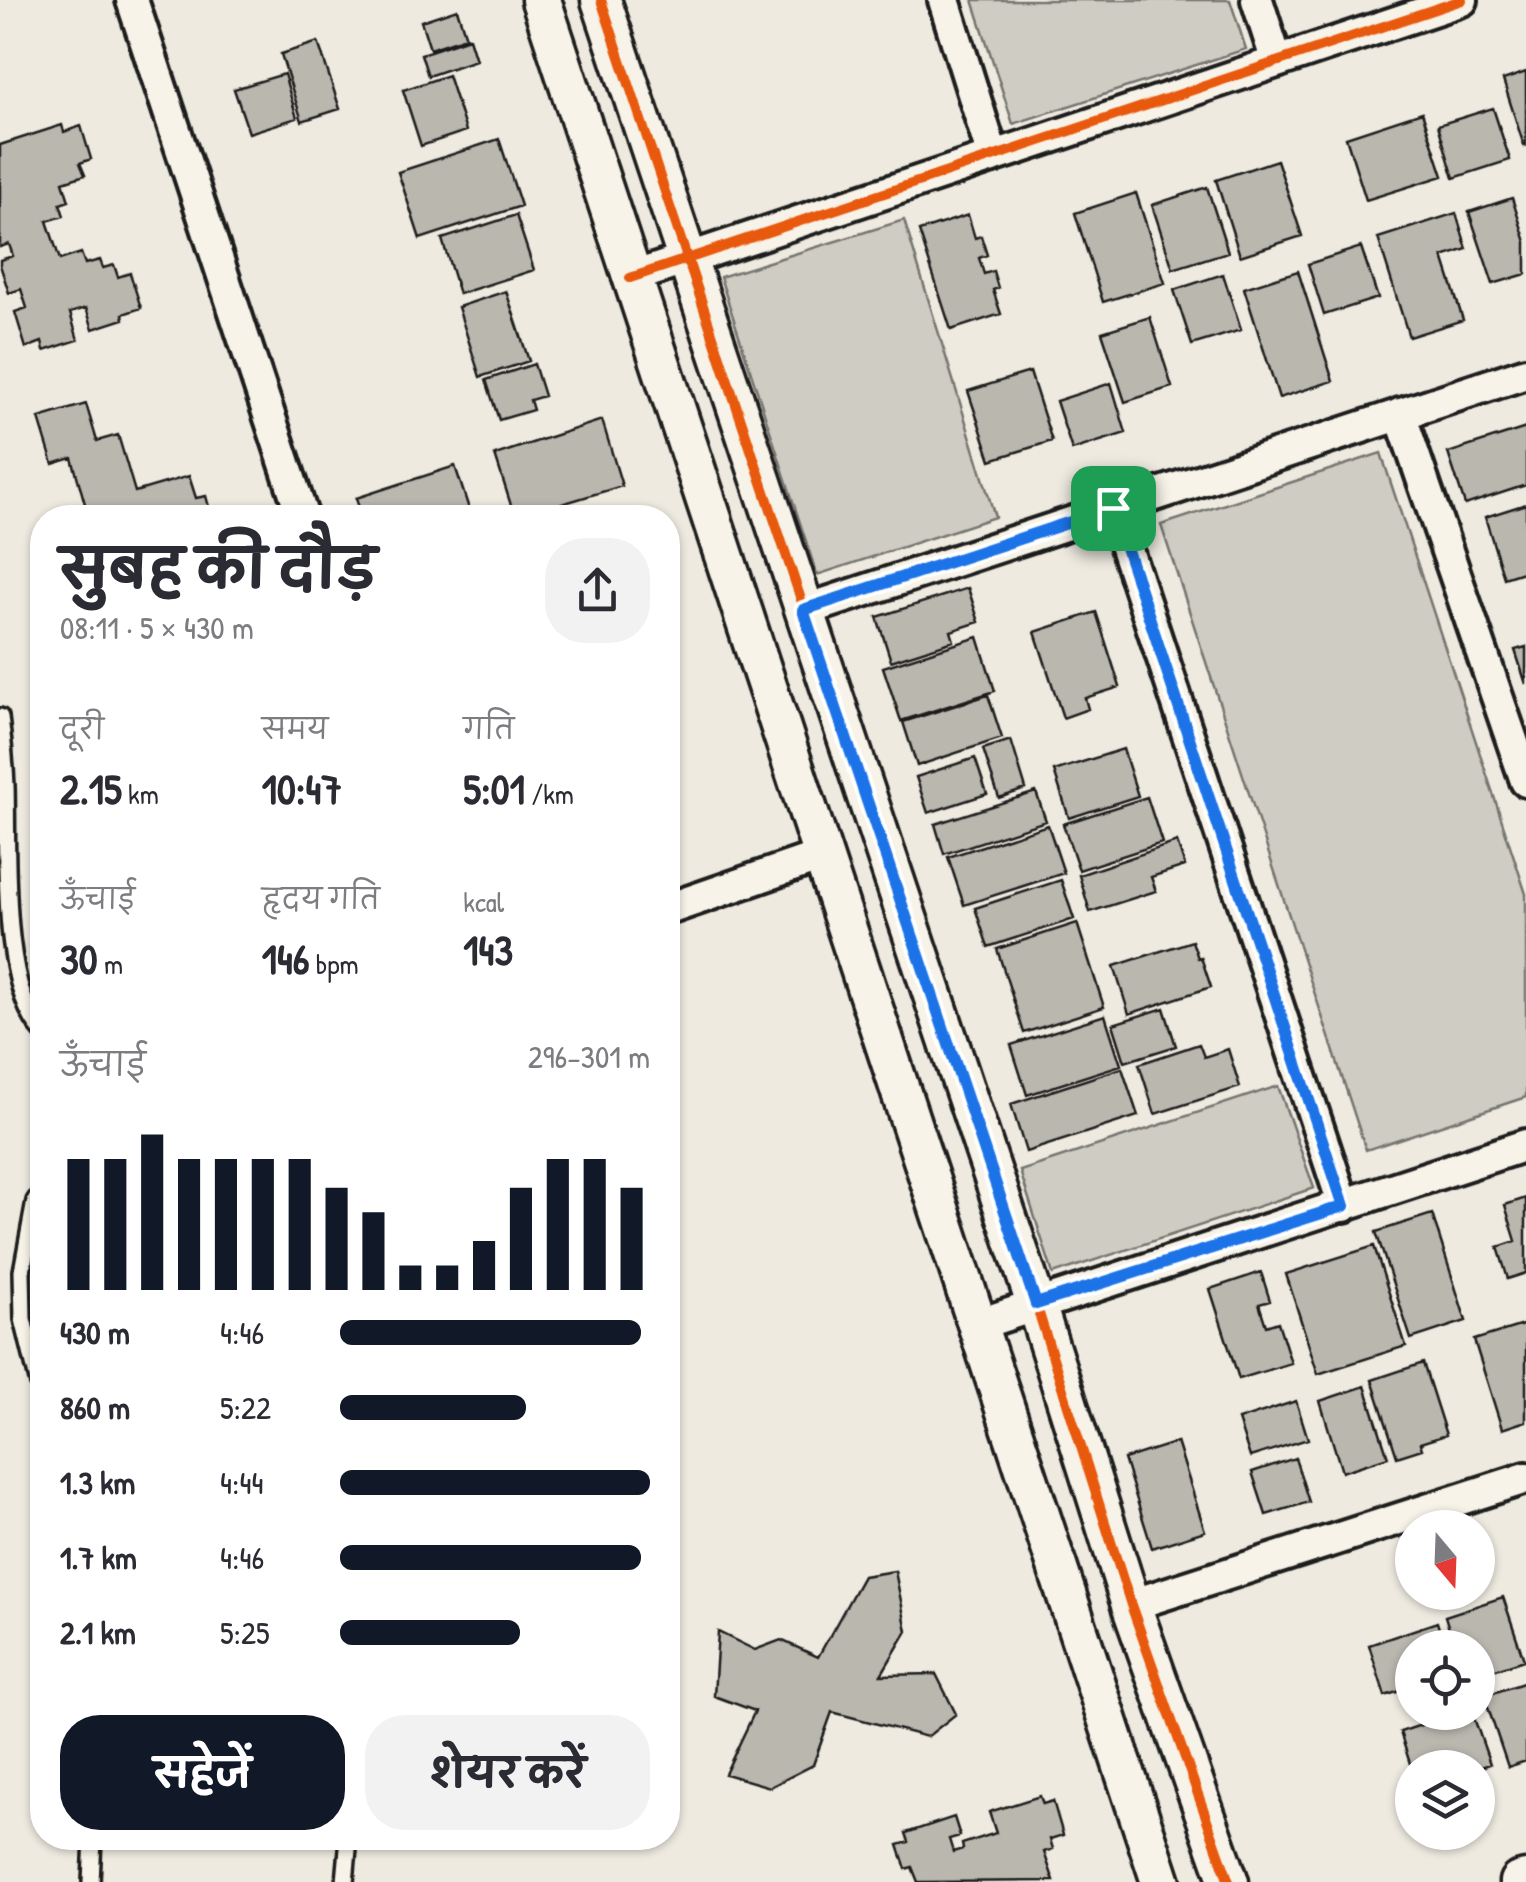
<!DOCTYPE html>
<html lang="hi">
<head>
<meta charset="utf-8">
<style>
	body { margin:0; font-family:"Patrick Hand","Playpen Sans Deva",sans-serif; background:#f2f2f3; color:#2b2b33; height:100vh; display:flex; flex-direction:column; font-size:38px; white-space:nowrap }
	* { box-sizing:border-box; margin:0 }
	p { font-size:32px; color:#7c7c81 }
	.icon { flex:none; width:55px; height:55px; fill:none; stroke:currentColor; stroke-width:2; stroke-linecap:round; stroke-linejoin:round }
	.map { position:relative; flex:1; overflow:hidden }
	.sheet { position:absolute; left:30px; top:505px; width:650px; height:1345px; display:flex; flex-direction:column; background:#fff; border-radius:40px; box-shadow:0 2px 8px #0004 }
	.sheet>* { flex:none }
	.needle { width:65px; rotate:161deg }
	.fabs { position:absolute; left:1395px; top:1510px; display:grid; gap:20px }
	.fabs a { display:grid; place-items:center; width:100px; height:100px; border-radius:50%; background:#fff; box-shadow:0 2px 8px #0004; font-size:50px }
	.pin { position:absolute; display:grid; place-items:center; width:85px; height:85px; color:#fff; margin:-42px; border-radius:20px; box-shadow:0 5px 15px #0006 }
	.round { display:grid; place-items:center; flex:none; width:105px; height:105px; border-radius:40px; background:#f2f2f3 }
	.headline { display:flex; align-items:center; justify-content:space-between; height:170px; padding:0 30px }
	h1 { font-size:55px; font-weight:700; line-height:75px }
	.stats { display:grid; grid-template-columns:repeat(3,1fr); gap:15px; height:170px; padding:10px 30px }
	.stats div { display:grid; align-content:center }
	.stats b { font-size:42px; font-weight:700 }
	.stats small { font-size:28px; font-weight:400 }
	.stats p { font-size:28px }
	.chart { height:280px; padding:20px 30px }
	.chart p { display:flex; justify-content:space-between }
	.chart svg { width:100%; height:180px; margin-top:10px; stroke:#111827; stroke-width:6 }
	.action { display:flex; gap:20px; margin-top:auto; padding:20px 30px }
	.action a { flex:1; height:115px; border-radius:40px; background:#111827; color:#fff; font-size:40px; font-weight:700; line-height:115px; text-align:center }
	.action a+a { background:#f2f2f3; color:#2b2b33 }
	ul { padding:0 30px; list-style:none; font-size:32px }
	li { display:grid; grid-template-columns:160px 120px 1fr; align-items:center; height:75px }
	li i { height:25px; border-radius:12px; background:#111827 }
	.map>svg:first-child { display:block }
	.green { fill:#cfccc3; stroke:#767470; stroke-width:2.5 }
	.building { fill:#bab7af; stroke:#1c1c1c; stroke-width:2.5 }
	.lines { fill:none; stroke-linecap:round; stroke-linejoin:round }
	.service-casing { stroke:#1c1c1c; stroke-width:22 }
	.minor-casing { stroke:#1c1c1c; stroke-width:38 }
	.tertiary-casing { stroke:#1c1c1c; stroke-width:45 }
	.service { stroke:#f7f3e8; stroke-width:15 }
	.minor { stroke:#f7f3e8; stroke-width:30 }
	.tertiary { stroke:#f7f3e8; stroke-width:38 }
	.cycleway-casing { stroke:#f7f3e8; stroke-width:16 }
	.cycleway { stroke:#e8590c; stroke-width:10 }
	.route-casing { stroke:#fff; stroke-width:20 }
	.route { stroke:#1a73e8; stroke-width:12 }
</style>
</head>
<body>
<div class="map">
<svg width="1526" height="1882" viewBox="0 0 1526 1882">
	<rect width="100%" height="100%" fill="#eeeae0"/>
	<filter id="ink" filterUnits="userSpaceOnUse"><feTurbulence type="fractalNoise" baseFrequency=".01" numOctaves="2"/><feDisplacementMap in="SourceGraphic" scale="20" xChannelSelector="R" yChannelSelector="G"/><feConvolveMatrix kernelMatrix="1 2 1 2 8 2 1 2 1" color-interpolation-filters="sRGB"/></filter>
	<g filter="url(#ink)">
		<!-- green -->
		<path class="green" d="M973,0H1230L1246,49L1013,124Z
			M904,220L995,517L817,575L720,277Z
			M1381,453L1526,894V1097L1366,1150L1161,525Z
			M1278,1086L1314,1188L1053,1274L1020,1171Z"/>
		<!-- building -->
		<path class="building" d="M457,9L466,37L430,49L421,21Z
			M469,38L476,60L428,76L421,54Z
			M318,42L340,109L302,121L281,54Z
			M1526,72V146H1524L1503,80Z
			M284,74L297,118L249,133L234,89Z
			M448,75L466,131L421,146L403,90Z
			M1493,108L1510,160L1454,178L1438,125Z
			M1422,112L1443,176L1366,200L1346,137Z
			M62,125L64,132L81,126L91,159L80,163L85,175L63,182L69,201L60,204L64,216L47,221L60,260L81,253L85,264L100,260L103,268L114,265L118,277L130,273L141,308L123,314L124,319L93,329L86,308L70,313L78,340L44,351L42,342L26,348L15,312L27,308L21,289L9,293L0,265V260L13,256L9,244L0,247V145Z
			M499,139L521,206L420,239L398,172Z
			M1277,160L1302,236L1240,256L1216,180Z
			M1207,187L1228,252L1173,269L1152,205Z
			M1136,193L1165,283L1103,302L1075,213Z
			M1512,198L1526,242V274L1493,284L1469,212Z
			M1456,213L1467,249L1443,257L1463,320L1409,337L1378,238Z
			M516,215L534,270L459,294L442,239Z
			M968,215L975,238L981,236L987,255L979,258L984,274L993,271L998,288L993,290L1001,314L951,330L919,231Z
			M1361,247L1378,298L1324,315L1308,264Z
			M1298,271L1333,381L1279,398L1244,288Z
			M1223,274L1241,330L1192,345L1174,290Z
			M506,291L529,361L480,377L458,307Z
			M1150,317L1172,387L1125,402L1102,332Z
			M534,364L544,396L530,400L533,410L499,420L486,380Z
			M1030,372L1052,441L991,460L968,391Z
			M1111,383L1126,433L1072,450L1056,401Z
			M86,404L97,441L118,435L135,492L189,476L196,498L206,496L212,518H89L72,458L53,464L39,418Z
			M602,420L622,486L515,518L495,455Z
			M1526,428V485L1465,505L1448,453Z
			M455,466L472,518H362L356,498Z
			M1526,504V571L1504,578L1485,517Z
			M968,588L979,622L951,631L954,641L891,661L877,617Z
			M1096,612L1120,687L1085,698L1088,709L1063,718L1035,632Z
			M978,637L995,691L901,721L883,667Z
			M1526,647V684L1515,650Z
			M671,654L680,682L670,685L675,700L668,703V655Z
			M988,695L1002,738L917,766L903,722Z
			M1011,740L1026,789L999,798L983,749Z
			M668,749L677,780L668,783Z
			M1123,749L1138,796L1069,818L1054,771Z
			M975,758L987,794L928,813L916,777Z
			M1036,792L1046,821L944,854L935,824Z
			M1147,797L1162,843L1079,870L1063,824Z
			M1048,825L1064,873L964,905L948,857Z
			M1177,842L1185,866L1151,877L1156,891L1090,912L1079,875Z
			M1061,880L1074,919L988,947L975,908Z
			M1077,923L1104,1007L1024,1033L997,949Z
			M1192,941L1198,958L1201,957L1211,987L1129,1014L1114,966Z
			M1164,1008L1176,1046L1125,1062L1113,1024Z
			M1105,1015L1121,1065L1027,1095L1011,1045Z
			M1199,1044L1204,1057L1228,1049L1240,1087L1155,1114L1139,1064Z
			M1122,1068L1138,1116L1026,1152L1011,1104Z
			M1526,1198V1273L1508,1279L1498,1247L1516,1241L1505,1205Z
			M1432,1214L1466,1321L1411,1339L1376,1232Z
			M1374,1246L1406,1346L1318,1374L1286,1274Z
			M1261,1272L1270,1301L1259,1304L1266,1326L1278,1322L1291,1363L1239,1379L1210,1289Z
			M1526,1324V1421L1502,1429L1474,1340Z
			M1423,1363L1446,1435L1420,1443L1422,1449L1397,1457L1372,1380Z
			M1365,1386L1388,1457L1342,1472L1320,1401Z
			M1296,1401L1308,1439L1250,1457L1238,1420Z
			M1177,1442L1205,1531L1152,1548L1124,1459Z
			M1295,1458L1309,1502L1266,1515L1252,1472Z
			M895,1571L907,1631L881,1675L936,1674L956,1714L927,1737L832,1712L813,1765L770,1787L725,1774L755,1711L714,1696L718,1632L755,1650L781,1640L818,1657L863,1576Z
			M1503,1597L1524,1660L1478,1675V1648H1455L1445,1616Z
			M1437,1622L1445,1648H1412V1687L1385,1696L1369,1645Z
			M1526,1682V1761L1508,1767L1484,1696Z
			M1460,1712H1472L1490,1764L1478,1768L1412,1770L1400,1732Z
			M1040,1796L1043,1804L1053,1801L1063,1835L1050,1839L1053,1849L1044,1852L1054,1881L918,1882L912,1867L906,1869L898,1845L909,1842L906,1833L954,1817L960,1836L949,1839L953,1852L963,1849L962,1844L996,1833L989,1812Z"/>
		<g class="lines">
			<defs>
				<path id="service" d="M0,717C3,740 5,763 6,786C8,849 0,987 42,1031
					M42,1191L35,1201L22,1271L23,1319L42,1397
					M91,1882L93,1838
					M345,1882L349,1838"/>
				<path id="minor" d="M132,0L303,518
					M944,0L993,157
					M1257,0L1277,62
					M630,278L1462,0
					M1400,414L1526,781
					M1113,508L1344,1206
					M803,611L1526,373
					M668,909L821,856
					M976,1325L1526,1145
					M1131,1605L1526,1478"/>
				<path id="tertiary" d="M541,0L1161,1882
					M601,0L1036,1304L1131,1605L1229,1882
					M1519,1882L1526,1880"/>
			</defs>
			<!-- service casing -->
			<use href="#service" class="service-casing"/>
			<!-- minor casing -->
			<use href="#minor" class="minor-casing"/>
			<!-- tertiary casing -->
			<use href="#tertiary" class="tertiary-casing"/>
			<!-- service -->
			<use href="#service" class="service"/>
			<!-- minor -->
			<use href="#minor" class="minor"/>
			<!-- tertiary -->
			<use href="#tertiary" class="tertiary"/>
			<defs>
				<path id="cycleway" d="M601,0L1036,1304L1131,1605L1229,1882
					M630,278L1462,0"/>
			</defs>
			<!-- cycleway casing -->
			<use href="#cycleway" class="cycleway-casing"/>
			<!-- cycleway -->
			<use href="#cycleway" class="cycleway"/>
		</g>
	</g>
	<g class="lines" filter="url(#ink)">
		<defs>
			<path id="route" d="M1113,508L1344,1206L1036,1304L803,610Z"/>
		</defs>
		<!-- route casing -->
		<use href="#route" class="route-casing"/>
		<!-- route -->
		<use href="#route" class="route"/>
	</g>
</svg>
<div class="fabs">
<a><svg class="needle" viewBox="-14 -14 28 28"><path d="M0-13l5 13h-10z" fill="#e53935"/><path d="M0 13l5-13h-10z" fill="#7c7c81"/></svg></a>
<a><svg class="icon" aria-label="locate" viewBox="0 0 24 24"><circle cx="12" cy="12" r="6"/><path d="M12 2v4M12 18v4M2 12h4M18 12h4"/></svg></a>
<a><svg class="icon" aria-label="layers" viewBox="0 0 24 24"><path d="M12 4l9 5-9 5-9-5zM3 14l9 5 9-5"/></svg></a>
</div>
<div class="pin" style="left:1113px;top:508px;background:#1e9e55"><svg class="icon" aria-label="arrive" viewBox="0 0 24 24"><path d="M6 21V4h12l-3 4 3 4H6"/></svg></div>
<section class="sheet">
<div class="headline"><div><h1>सुबह की दौड़</h1><p>08:11 · 5 × 430 m</p></div><a class="round"><svg class="icon" aria-label="share" viewBox="0 0 24 24"><path d="M12 15V3M7 8l5-5 5 5M5 13v7h14v-7"/></svg></a></div>
<div class="stats">
<div><p>दूरी</p><b>2.15<small> km</small></b></div>
<div><p>समय</p><b>10:47</b></div>
<div><p>गति</p><b>5:01<small> /km</small></b></div>
</div>
<div class="stats">
<div><p>ऊँचाई</p><b>30<small> m</small></b></div>
<div><p>हृदय गति</p><b>146<small> bpm</small></b></div>
<div><p>kcal</p><b>143</b></div>
</div>
<div class="chart"><p><span>ऊँचाई</span>296–301 m</p>
<svg viewBox="0 0 160 44" preserveAspectRatio="none"><path d="M5 44V12M15 44V12M25 44V6M35 44V12M45 44V12M55 44V12M65 44V12M75 44V19M85 44V25M95 44V38M105 44V38M115 44V32M125 44V19M135 44V12M145 44V12M155 44V19"/></svg>
</div>
<ul>
<li><b>430 m</b>4:46<i style="width:97%"></i></li>
<li><b>860 m</b>5:22<i style="width:60%"></i></li>
<li><b>1.3 km</b>4:44<i style="width:100%"></i></li>
<li><b>1.7 km</b>4:46<i style="width:97%"></i></li>
<li><b>2.1 km</b>5:25<i style="width:58%"></i></li>
</ul>
<div class="action"><a>सहेजें</a><a>शेयर करें</a></div>
</section>
</div>
</body>
</html>
